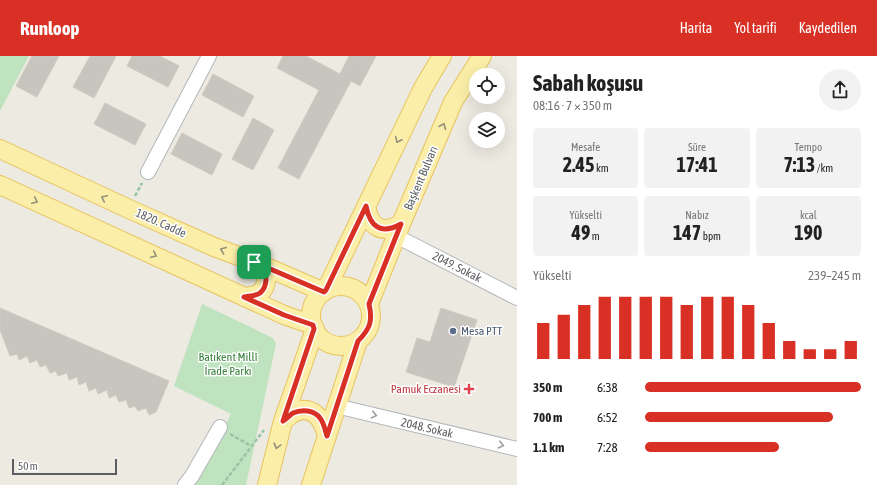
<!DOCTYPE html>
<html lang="tr">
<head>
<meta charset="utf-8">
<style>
	body { margin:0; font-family:"Asap Condensed",sans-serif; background:#f2f2f2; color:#222; height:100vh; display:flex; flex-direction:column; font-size:15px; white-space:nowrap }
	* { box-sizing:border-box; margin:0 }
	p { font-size:13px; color:#767676 }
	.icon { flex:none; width:22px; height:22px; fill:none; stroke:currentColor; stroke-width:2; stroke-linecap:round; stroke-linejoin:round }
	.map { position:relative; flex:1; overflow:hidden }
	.panel { display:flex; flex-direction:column; background:#fff; width:360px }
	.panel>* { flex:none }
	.buttons { position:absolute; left:469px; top:12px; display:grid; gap:8px }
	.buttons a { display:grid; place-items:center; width:36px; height:36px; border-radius:50%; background:#fff; box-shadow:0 4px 16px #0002; font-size:20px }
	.scale { position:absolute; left:12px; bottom:10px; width:105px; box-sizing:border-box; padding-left:4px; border:2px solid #5a5d61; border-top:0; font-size:11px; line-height:14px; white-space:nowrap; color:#5a5d61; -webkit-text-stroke:3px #fff; paint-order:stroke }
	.pin { position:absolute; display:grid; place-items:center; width:34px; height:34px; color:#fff; margin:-17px; border-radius:8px; box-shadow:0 2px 6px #0006 }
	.round { display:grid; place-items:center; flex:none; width:42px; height:42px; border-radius:21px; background:#f2f2f2 }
	.overview { display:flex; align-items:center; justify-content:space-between; height:68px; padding:0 16px }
	h1 { font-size:22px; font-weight:700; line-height:30px }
	.stats { display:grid; grid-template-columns:repeat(3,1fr); gap:6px; height:68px; padding:4px 16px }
	.stats div { display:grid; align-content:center; border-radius:4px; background:#f2f2f2; text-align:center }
	.stats b { font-size:20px; font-weight:700 }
	.stats small { font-size:11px; font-weight:400 }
	.stats p { font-size:11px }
	.chart { height:112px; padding:8px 16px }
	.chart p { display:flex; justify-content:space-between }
	.chart svg { width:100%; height:72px; margin-top:4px; stroke:#d93025; stroke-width:6 }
	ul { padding:0 16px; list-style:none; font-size:13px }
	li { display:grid; grid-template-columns:64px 48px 1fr; align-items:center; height:30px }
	li i { height:10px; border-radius:5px; background:#d93025 }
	header { display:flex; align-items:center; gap:24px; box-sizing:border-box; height:56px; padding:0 20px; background:#d93025; color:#fff }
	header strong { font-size:19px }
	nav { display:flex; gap:22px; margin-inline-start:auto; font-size:14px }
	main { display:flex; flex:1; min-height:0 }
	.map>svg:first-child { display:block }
	.green { fill:#bfe3bf }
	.building { fill:#c8c4be; stroke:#d0cbc0 }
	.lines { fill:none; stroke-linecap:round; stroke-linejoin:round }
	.minor-casing { stroke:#b4b7bb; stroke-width:16 }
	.major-casing { stroke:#e9c35d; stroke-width:20 }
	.path { stroke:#98c3a5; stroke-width:2.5; stroke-dasharray:4 2; stroke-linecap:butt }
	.minor { stroke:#fff; stroke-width:14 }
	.major { stroke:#faeea8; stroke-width:18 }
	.oneway { stroke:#92907a }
	.oneway2 { stroke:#9c9ea0 }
	.route-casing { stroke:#fff; stroke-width:8 }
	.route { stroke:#d93025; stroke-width:5 }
	.service-dot { fill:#5c6f8a; stroke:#fff; stroke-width:1.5 }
	.health-dot { fill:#e0444e; stroke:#fff; stroke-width:1.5 }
	.labels { text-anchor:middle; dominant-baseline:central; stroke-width:3; stroke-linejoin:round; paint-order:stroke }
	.street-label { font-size:12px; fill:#5a5d61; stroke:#fff }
	.service-label { font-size:12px; fill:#4e5e75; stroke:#fff; text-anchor:start }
	.park-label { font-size:12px; fill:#39813d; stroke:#fff }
	.health-label { font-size:12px; fill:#be3a42; stroke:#fff; text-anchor:end }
</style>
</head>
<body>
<header>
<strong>Runloop</strong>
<nav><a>Harita</a><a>Yol tarifi</a><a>Kaydedilen</a></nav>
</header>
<main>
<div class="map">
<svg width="517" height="429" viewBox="0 0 517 429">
	<rect width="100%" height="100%" fill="#eceae1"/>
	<!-- green -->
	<path class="green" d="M0,0H29L0,55Z
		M202,248L273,282L276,288L246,429H192L200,419L231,358L174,330Z"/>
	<!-- building -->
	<path class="building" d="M32,0H59L37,41L16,30Z
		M90,0H116L94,42L73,31Z
		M132,0H160L179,10L168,31L127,10Z
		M283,0H306L340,18L349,0H376L360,30L351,25L299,123L278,112L319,34L277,12Z
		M213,18L254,40L243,61L202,39Z
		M105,47L146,68L135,89L94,68Z
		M253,62L274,74L253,114L232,103Z
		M182,77L222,98L212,119L171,98Z
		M0,252L169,325L156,356L149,359L146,352L138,355L135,350L129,352L126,344L119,346L116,339L109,342L107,334L98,338L96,332L89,335L86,326L79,329L77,321L69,324L67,317L58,320L56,315L50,317L46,309L40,311L37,304L30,307L27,300L19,304L17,298L10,300L0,274Z
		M441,252L477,264L454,331L406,316L417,282L430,286Z"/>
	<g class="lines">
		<defs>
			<path id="minor" d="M148,116L209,0
				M396,180L517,242
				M336,350L517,393
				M185,429L192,420L220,371"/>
			<path id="major" d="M0,93L129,153L214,191L255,206L324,236
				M0,129L284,259L313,269
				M366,150C370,171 381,179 401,168
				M311 260a30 30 0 1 1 60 0a30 30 0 1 1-60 0Z
				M326,234L423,32L442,0
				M244,241C249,240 256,240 260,237C267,231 268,219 262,213C260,210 257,208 255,206
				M369,248L401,168L453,46L482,0
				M283,365C286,363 290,359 293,357C313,347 323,364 327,380
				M267,429L283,365L315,273
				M311,429L358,285"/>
		</defs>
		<!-- minor casing -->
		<use href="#minor" class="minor-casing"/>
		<!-- major casing -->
		<use href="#major" class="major-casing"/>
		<!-- path -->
		<path class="path" d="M135,140L142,127
			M230,378L251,390
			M222,429L264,374"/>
		<!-- minor -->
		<use href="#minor" class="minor"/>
		<!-- major -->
		<use href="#major" class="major"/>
	</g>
	<!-- one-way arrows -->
	<defs><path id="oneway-chevron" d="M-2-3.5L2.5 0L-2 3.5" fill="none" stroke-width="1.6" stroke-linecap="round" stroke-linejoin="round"/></defs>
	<g class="oneway">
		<use href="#oneway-chevron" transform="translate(443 70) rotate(-67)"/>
		<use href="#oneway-chevron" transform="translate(398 84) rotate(116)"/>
		<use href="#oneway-chevron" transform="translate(104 142) rotate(-155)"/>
		<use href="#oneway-chevron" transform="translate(35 145) rotate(25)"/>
		<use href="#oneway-chevron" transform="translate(223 194) rotate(-159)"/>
		<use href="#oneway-chevron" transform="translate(154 199) rotate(25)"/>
		<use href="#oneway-chevron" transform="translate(277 390) rotate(105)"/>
	</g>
	<g class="oneway2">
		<use href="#oneway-chevron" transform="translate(374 359) rotate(13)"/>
		<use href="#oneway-chevron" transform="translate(501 389) rotate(13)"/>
	</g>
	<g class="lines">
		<defs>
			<path id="route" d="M366,150C370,171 381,179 401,168L369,248C373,265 370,273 358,285L327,380C325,374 324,367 320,362C314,354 302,353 293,357C290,359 286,363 283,365L314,273L313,269L284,259L244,241C249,240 256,240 260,237C267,231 268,219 262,213C260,210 257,208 254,206L324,236L326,234Z"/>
		</defs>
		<!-- route casing -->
		<use href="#route" class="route-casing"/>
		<!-- route -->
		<use href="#route" class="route"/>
	</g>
	<!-- markers -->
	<circle class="service-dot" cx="453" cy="275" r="4"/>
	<path class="health-dot" d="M467 327h4v4h4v4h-4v4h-4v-4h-4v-4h4z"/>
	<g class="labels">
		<!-- street labels -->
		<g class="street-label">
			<text transform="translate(421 122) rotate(-67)">Başkent Bulvarı</text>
			<text transform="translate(161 167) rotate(24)">1820. Cadde</text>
			<text transform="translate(457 211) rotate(27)">2049. Sokak</text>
			<text transform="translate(427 372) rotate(13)">2048. Sokak</text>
		</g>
		<!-- service labels -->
		<g class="service-label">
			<text x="461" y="275">Mesa PTT</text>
		</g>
		<!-- park labels -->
		<g class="park-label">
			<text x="228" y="301">Batıkent Millî<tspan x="228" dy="14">İrade Parkı</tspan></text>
		</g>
		<!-- health labels -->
		<g class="health-label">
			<text x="461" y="333">Pamuk Eczanesi</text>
		</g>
	</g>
</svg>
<div class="buttons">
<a><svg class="icon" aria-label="locate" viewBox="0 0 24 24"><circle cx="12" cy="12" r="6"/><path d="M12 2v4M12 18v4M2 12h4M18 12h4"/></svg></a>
<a><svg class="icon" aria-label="layers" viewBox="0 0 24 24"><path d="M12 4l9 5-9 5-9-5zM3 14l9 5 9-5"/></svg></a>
</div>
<div class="scale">50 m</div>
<div class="pin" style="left:254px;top:206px;background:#1e9e55"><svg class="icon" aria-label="arrive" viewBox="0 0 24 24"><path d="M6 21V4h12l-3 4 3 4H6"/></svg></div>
</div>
<section class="panel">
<div class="overview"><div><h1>Sabah koşusu</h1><p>08:16 · 7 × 350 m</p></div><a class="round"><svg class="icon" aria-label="share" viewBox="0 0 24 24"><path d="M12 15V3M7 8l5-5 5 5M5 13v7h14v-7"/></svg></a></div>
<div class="stats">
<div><p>Mesafe</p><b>2.45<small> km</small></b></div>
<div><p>Süre</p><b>17:41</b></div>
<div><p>Tempo</p><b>7:13<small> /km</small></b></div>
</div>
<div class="stats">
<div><p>Yükselti</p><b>49<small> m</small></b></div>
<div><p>Nabız</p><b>147<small> bpm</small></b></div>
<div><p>kcal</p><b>190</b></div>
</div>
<div class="chart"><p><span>Yükselti</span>239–245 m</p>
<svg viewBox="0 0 160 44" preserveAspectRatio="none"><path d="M5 44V22M15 44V17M25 44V11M35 44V6M45 44V6M55 44V6M65 44V6M75 44V11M85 44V6M95 44V6M105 44V11M115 44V22M125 44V33M135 44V38M145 44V38M155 44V33"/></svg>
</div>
<ul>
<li><b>350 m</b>6:38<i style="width:100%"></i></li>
<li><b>700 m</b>6:52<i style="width:87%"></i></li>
<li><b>1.1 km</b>7:28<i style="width:62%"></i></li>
</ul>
</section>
</main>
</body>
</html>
